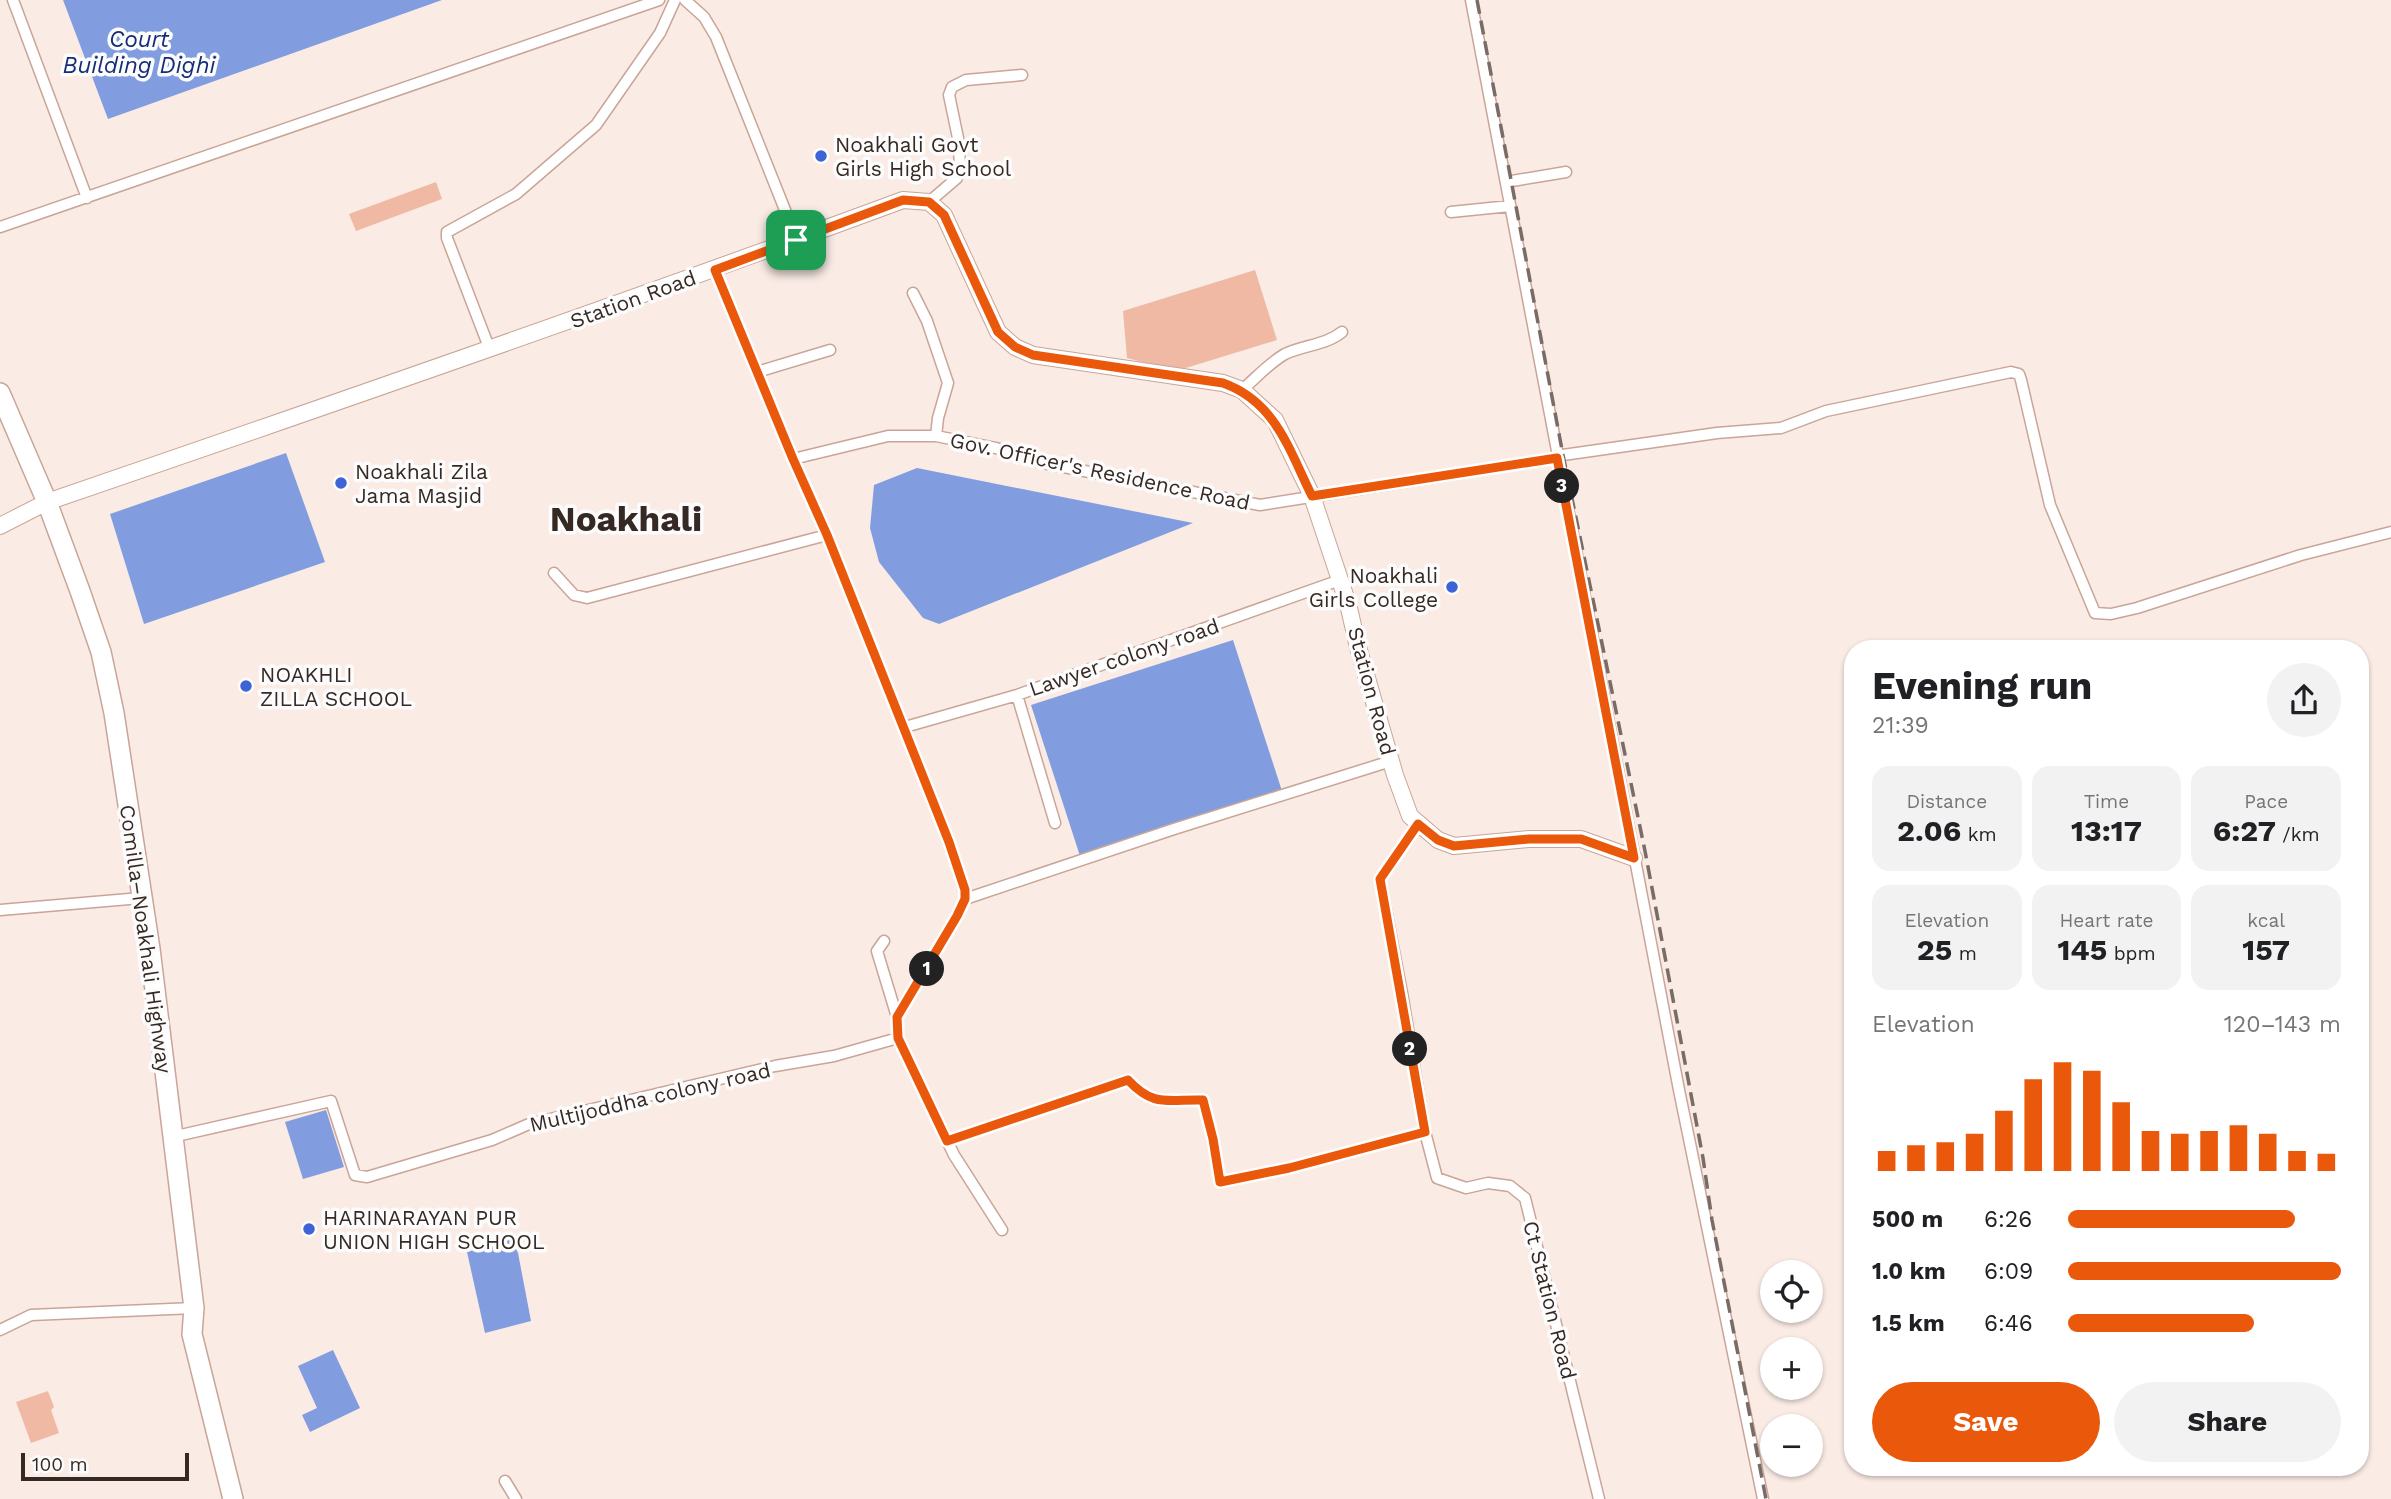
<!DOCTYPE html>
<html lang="en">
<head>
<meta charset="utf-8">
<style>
	body { margin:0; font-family:"Work Sans",sans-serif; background:#f2f2f2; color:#202124; height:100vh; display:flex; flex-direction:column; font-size:26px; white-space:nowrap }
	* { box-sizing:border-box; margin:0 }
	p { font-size:23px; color:#757577 }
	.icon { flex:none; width:38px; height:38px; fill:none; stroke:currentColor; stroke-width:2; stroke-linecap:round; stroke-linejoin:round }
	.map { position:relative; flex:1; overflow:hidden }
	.drawer { position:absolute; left:1844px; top:640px; width:525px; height:836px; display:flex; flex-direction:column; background:#fff; border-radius:28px; box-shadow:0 2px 5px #0004 }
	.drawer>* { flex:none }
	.tools { position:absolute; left:1760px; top:1260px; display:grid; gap:14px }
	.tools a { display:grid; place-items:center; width:63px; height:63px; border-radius:50%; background:#fff; box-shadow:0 2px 5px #0004; font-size:35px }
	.scale { position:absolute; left:21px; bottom:18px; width:168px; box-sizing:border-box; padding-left:7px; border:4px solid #362823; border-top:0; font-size:19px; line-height:24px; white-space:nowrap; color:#362823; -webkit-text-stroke:5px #fcfcfc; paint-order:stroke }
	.pin { position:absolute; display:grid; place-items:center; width:60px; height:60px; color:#fff; margin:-30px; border-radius:14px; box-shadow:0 4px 10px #0006 }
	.km { position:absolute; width:35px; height:35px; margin:-18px; border-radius:50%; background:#222; color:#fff; font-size:19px; line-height:35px; text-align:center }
	.round { display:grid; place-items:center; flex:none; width:74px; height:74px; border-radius:37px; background:#f2f2f2 }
	.head { display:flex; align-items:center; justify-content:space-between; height:119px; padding:0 28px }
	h1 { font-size:38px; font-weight:700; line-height:52px }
	.stats { display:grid; grid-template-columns:repeat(3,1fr); gap:10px; height:119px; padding:7px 28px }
	.stats div { display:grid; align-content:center; border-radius:18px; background:#f2f2f2; text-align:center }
	.stats b { font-size:30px; font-weight:700 }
	.stats small { font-size:19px; font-weight:400 }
	.stats p { font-size:19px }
	.chart { height:196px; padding:14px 28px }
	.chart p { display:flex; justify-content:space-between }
	.chart svg { width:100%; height:126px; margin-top:7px; stroke:#ea580c; stroke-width:6 }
	.button { display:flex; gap:14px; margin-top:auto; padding:14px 28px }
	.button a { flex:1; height:80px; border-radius:42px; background:#ea580c; color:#fff; font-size:28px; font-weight:700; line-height:80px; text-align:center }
	.button a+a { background:#f2f2f2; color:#202124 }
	ul { padding:0 28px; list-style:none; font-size:23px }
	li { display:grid; grid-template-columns:112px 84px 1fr; align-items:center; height:52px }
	li i { height:18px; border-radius:9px; background:#ea580c }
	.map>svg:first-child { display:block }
	.green { fill:#efb9a4 }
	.water { fill:#829ddf }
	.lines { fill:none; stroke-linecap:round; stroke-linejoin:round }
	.street-casing { stroke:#c9a597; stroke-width:13 }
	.secondary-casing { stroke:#c9a597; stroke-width:18 }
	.highway-casing { stroke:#c9a597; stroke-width:22 }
	.street { stroke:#fff; stroke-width:10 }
	.secondary { stroke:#fff; stroke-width:16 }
	.highway { stroke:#fff; stroke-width:19 }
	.rail { stroke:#796b66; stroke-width:3.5; stroke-dasharray:14 7; stroke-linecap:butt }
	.route-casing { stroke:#fff; stroke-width:14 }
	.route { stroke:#ea580c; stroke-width:9 }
	.poi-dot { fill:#3d63d5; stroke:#fcfcfc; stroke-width:2.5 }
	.labels { text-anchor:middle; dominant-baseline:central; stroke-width:7; stroke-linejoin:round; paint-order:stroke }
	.poi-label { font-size:21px; fill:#362823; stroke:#fcfcfc; text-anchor:start }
	.street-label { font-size:21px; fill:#362823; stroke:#fcfcfc }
	.water-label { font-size:23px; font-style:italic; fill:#162c78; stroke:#fcfcfc }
	.town-label { font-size:35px; font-weight:bold; fill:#362823; stroke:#fcfcfc }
</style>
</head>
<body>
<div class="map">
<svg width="2391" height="1499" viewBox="0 0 2391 1499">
	<rect width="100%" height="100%" fill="#faebe5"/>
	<!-- green -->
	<path class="green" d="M436,182L442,199L356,231L349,214Z
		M1255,270L1277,340L1176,371L1127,358L1123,311Z
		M48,1391L54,1407L51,1410L59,1433L31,1443L16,1402Z"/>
	<!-- water -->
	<path class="water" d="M63,0H442L108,119Z
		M286,453L325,562L144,624L110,514Z
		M917,468L1193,523L939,624L923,618L879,562L870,528L874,485Z
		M1233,640L1282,791L1080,856L1031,705Z
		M326,1110L344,1167L303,1179L285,1122Z
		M511,1239L518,1253L531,1321L485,1333L467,1252Z
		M333,1350L360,1408L310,1432L302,1415L317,1408L298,1366Z"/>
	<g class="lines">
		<defs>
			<path id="street" d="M13,0L87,198
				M685,0L704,17L716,37L797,240
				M1471,0L1679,1090L1763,1499
				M1506,182L1566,172
				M929,202L957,178L960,164L958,138L949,95L952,87L966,80L1022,75
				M1451,212L1510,206
				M0,227L659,0
				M715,270L793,459L827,535L949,842L965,890V899L957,916L897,1017L898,1038L954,1155L1002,1230
				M913,293L927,321L948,383L938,418L936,436
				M490,350L447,238V232L516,194L596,125L660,33L675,0
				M757,372L830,350
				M1242,390C1256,378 1269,363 1285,354C1304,345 1326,345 1342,332
				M793,459L888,436H936L996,448L1043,463L1260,505L1557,458L1563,455L1717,433L1781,428L1826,411L2011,372L2019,374L2021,380L2050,505L2095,613L2111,614L2137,608L2301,555L2391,532
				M554,573L574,595L587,598L827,535
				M1017,695L1055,823
				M905,727L1017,695L1340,580
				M965,899L1174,829L1391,761
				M0,910L141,898
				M884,941L877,951L897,1017
				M1425,1132L1437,1178L1466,1188L1488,1183L1510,1186L1525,1198L1599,1499
				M172,1137L331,1101L355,1175L367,1177L492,1140L529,1124L775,1066L834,1056L898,1038
				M947,1141L1127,1080C1155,1108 1168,1099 1203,1100L1213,1139L1220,1182L1289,1168L1425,1132L1402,993L1380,879L1418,824
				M0,1330L31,1315L194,1308
				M505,1481L516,1499"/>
			<path id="secondary" d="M0,526L47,502C333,404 619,305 903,200L929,202L944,215L998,332L1015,347L1033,355L1223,383L1242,390L1275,420L1312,496L1348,604L1358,647L1395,775L1410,816L1438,840L1454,846L1529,839H1581L1634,858"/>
			<path id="highway" d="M0,393L47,502L80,591L101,652L114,713L150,949L194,1308L192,1334L233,1499"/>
		</defs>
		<!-- street casing -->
		<use href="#street" class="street-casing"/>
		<!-- secondary casing -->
		<use href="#secondary" class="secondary-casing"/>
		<!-- highway casing -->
		<use href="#highway" class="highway-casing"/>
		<!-- street -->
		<use href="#street" class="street"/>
		<!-- secondary -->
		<use href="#secondary" class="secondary"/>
		<!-- highway -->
		<use href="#highway" class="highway"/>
		<!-- rail -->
		<path class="rail" d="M1477,0L1563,455L1645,851L1703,1158L1712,1220L1766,1499"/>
	</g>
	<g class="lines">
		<defs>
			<path id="route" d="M903,200L929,202L944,215L998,332L1015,347L1033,355L1223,383C1276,402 1289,450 1312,496L1557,458L1634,858L1581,839H1529L1454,846L1438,840L1418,824L1380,879L1425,1132L1289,1168L1220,1182L1213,1139L1203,1100C1168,1099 1154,1108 1128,1080L947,1141L898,1038L897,1017L957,916L965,899V890L949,842L827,535L793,459L715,270Z"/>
		</defs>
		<!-- route casing -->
		<use href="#route" class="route-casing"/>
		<!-- route -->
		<use href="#route" class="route"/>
	</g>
	<!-- markers -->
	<g class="poi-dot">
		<circle cx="821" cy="156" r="7"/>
		<circle cx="341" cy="483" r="7"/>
		<circle cx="1452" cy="587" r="7"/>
		<circle cx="246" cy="686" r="7"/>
		<circle cx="309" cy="1229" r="7"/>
	</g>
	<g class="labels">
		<!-- poi labels -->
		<g class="poi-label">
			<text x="835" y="144">Noakhali Govt<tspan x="835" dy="24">Girls High School</tspan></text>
			<text x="355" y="471">Noakhali Zila<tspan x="355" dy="24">Jama Masjid</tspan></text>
			<text x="1438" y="575" text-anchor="end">Noakhali<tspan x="1438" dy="24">Girls College</tspan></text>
			<text x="260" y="674">NOAKHLI<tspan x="260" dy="24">ZILLA SCHOOL</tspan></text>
			<text x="323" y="1217">HARINARAYAN PUR<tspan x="323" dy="24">UNION HIGH SCHOOL</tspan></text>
		</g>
		<!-- street labels -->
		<g class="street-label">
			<text transform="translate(633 299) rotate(-20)">Station Road</text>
			<text transform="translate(1100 471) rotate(12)">Gov. Officer's Residence Road</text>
			<text transform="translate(1124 657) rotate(-19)">Lawyer colony road</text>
			<text transform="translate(1372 691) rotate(75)">Station Road</text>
			<text transform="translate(146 939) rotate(82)">Comilla–Noakhali Highway</text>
			<text transform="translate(650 1097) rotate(-13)">Multijoddha colony road</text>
			<text transform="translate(1550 1300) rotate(76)">Ct Station Road</text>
		</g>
		<!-- water labels -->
		<g class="water-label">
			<text x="139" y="39">Court<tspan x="139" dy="26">Building Dighi</tspan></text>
		</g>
		<!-- town labels -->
		<g class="town-label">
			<text x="626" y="519">Noakhali</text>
		</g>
	</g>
</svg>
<div class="tools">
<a><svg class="icon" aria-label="locate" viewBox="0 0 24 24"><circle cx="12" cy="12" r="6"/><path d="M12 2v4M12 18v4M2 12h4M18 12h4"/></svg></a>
<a>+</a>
<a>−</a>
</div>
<div class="scale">100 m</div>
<div class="pin" style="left:796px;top:240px;background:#1e9e55"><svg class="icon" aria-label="arrive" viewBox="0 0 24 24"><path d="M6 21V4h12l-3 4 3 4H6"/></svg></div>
<b class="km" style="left:927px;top:969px">1</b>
<b class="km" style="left:1410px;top:1049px">2</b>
<b class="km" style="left:1562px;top:486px">3</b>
<section class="drawer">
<div class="head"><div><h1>Evening run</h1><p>21:39</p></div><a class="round"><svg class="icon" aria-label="share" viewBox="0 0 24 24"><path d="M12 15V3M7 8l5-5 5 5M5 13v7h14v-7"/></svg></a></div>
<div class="stats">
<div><p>Distance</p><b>2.06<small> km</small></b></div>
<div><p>Time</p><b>13:17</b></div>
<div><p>Pace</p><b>6:27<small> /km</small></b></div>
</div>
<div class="stats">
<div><p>Elevation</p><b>25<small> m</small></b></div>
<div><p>Heart rate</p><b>145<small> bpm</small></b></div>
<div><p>kcal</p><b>157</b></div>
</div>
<div class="chart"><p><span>Elevation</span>120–143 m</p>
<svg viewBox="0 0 160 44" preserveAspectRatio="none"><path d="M5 44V37M15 44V35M25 44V34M35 44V31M45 44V23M55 44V12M65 44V6M75 44V9M85 44V20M95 44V30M105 44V31M115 44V30M125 44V28M135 44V31M145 44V37M155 44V38"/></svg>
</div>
<ul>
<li><b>500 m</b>6:26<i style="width:83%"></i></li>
<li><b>1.0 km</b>6:09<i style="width:100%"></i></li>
<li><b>1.5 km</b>6:46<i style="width:68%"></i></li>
</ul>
<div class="button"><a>Save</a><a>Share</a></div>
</section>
</div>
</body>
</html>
